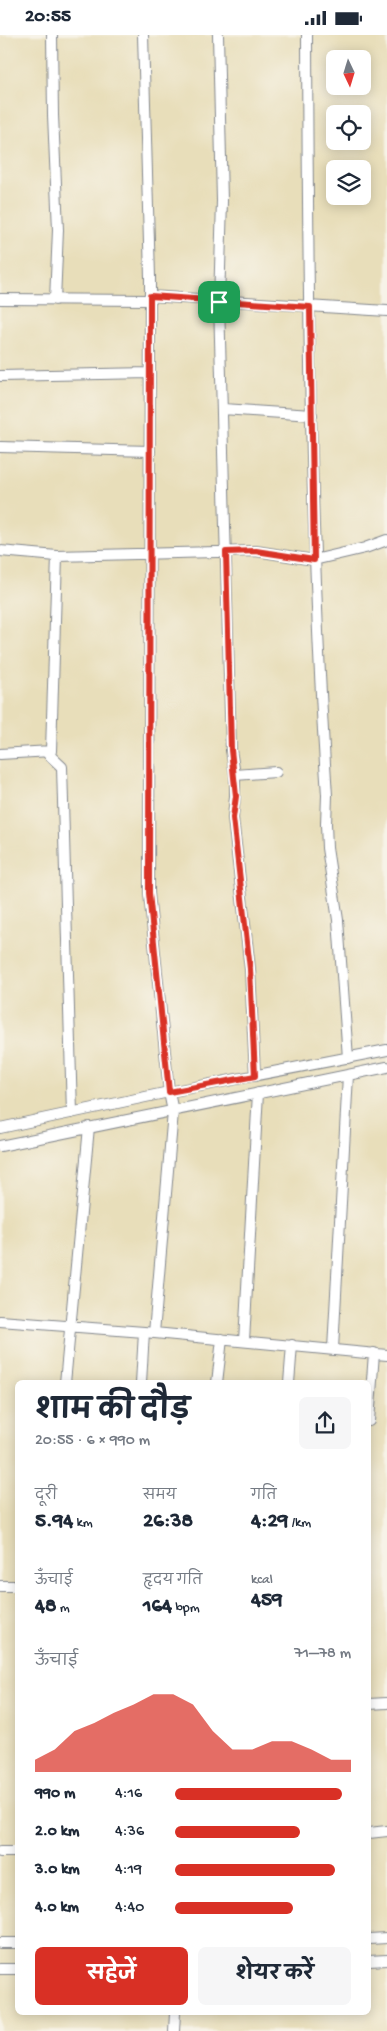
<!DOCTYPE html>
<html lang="hi">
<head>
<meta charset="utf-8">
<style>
	body { margin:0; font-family:"Gochi Hand","Playpen Sans Deva",sans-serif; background:#f6f6f7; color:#1f2937; height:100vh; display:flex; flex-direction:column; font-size:19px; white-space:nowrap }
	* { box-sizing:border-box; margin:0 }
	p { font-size:16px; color:#747a83 }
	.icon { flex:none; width:28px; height:28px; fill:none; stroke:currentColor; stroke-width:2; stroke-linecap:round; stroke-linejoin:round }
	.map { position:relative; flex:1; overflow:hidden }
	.panel { position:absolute; left:15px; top:1345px; width:356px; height:635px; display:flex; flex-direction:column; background:#fff; border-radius:8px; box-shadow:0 2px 12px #0003 }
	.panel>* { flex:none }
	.needle { width:32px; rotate:176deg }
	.tools { position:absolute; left:326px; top:15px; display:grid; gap:10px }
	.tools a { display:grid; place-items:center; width:45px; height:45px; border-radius:8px; background:#fff; box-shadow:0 2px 12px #0003; font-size:25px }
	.pin { position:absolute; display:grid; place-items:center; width:42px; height:42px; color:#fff; margin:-21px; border-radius:10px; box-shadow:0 2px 8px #0006 }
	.round { display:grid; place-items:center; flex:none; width:52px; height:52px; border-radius:8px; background:#f6f6f7 }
	.head { display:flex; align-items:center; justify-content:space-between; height:85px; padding:0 20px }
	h1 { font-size:28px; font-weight:700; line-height:38px }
	.figures { display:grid; grid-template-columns:repeat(3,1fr); gap:8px; height:85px; padding:5px 20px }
	.figures div { display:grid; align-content:center }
	.figures b { font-size:21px; font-weight:700 }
	.figures small { font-size:14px; font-weight:400 }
	.figures p { font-size:14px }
	.chart { height:140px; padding:10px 20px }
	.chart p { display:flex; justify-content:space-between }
	.chart svg { width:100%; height:90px; margin-top:5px; fill:#d93025; opacity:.7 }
	.button { display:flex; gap:10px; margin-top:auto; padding:10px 20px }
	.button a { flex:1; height:58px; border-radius:8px; background:#d93025; color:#fff; font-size:20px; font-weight:700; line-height:58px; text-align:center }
	.button a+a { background:#f6f6f7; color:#1f2937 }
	ul { padding:0 20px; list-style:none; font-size:16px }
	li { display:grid; grid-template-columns:80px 60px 1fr; align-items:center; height:38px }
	li i { height:12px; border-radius:6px; background:#d93025 }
	.status { display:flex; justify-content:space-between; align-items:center; height:35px; padding:0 25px; background:#fff; direction:ltr }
	.status svg { height:14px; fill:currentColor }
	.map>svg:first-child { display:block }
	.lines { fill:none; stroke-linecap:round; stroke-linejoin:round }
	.street-casing { stroke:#82868c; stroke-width:12 }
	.street { stroke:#fff; stroke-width:10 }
	.route-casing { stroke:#fff; stroke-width:10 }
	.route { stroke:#d93025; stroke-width:6 }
</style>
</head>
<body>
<div class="status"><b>20:55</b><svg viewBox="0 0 49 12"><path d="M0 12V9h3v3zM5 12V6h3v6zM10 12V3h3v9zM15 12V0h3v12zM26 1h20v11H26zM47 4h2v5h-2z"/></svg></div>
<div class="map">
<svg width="387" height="1996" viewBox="0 0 387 1996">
	<rect width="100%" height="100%" fill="#f7f3e8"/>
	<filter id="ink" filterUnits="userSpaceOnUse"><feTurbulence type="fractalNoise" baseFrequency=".02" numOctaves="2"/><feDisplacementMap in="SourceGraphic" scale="10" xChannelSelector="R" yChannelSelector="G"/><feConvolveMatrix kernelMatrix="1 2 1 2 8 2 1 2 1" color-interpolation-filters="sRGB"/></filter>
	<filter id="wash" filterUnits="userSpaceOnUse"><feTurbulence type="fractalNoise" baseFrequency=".0096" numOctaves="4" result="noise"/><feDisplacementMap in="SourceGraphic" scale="20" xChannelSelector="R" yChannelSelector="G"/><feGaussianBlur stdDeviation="1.12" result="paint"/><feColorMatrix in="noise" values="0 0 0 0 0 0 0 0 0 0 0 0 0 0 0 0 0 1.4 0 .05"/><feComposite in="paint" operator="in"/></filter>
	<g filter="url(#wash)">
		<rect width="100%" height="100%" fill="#e8deba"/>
	</g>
	<g filter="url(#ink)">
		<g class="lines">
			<defs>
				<path id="street" d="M52,0L53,80L58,195L55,265
					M143,0L150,242L149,858L169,1057L173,1077L154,1298
					M218,0L222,166L219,267L231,715L235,740L276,737
					M307,0C308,253 310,507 327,760L326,789L327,813L338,885L348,1023
					M150,261L387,276
					M0,264L150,265
					M0,341L150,338
					M223,374L312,380
					M0,412L150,416
					M0,516L57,521L256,516L314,525L365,513L387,505
					M46,717L62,732L72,1078
					M0,719L51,716L57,521
					M235,740V761L233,783L250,934L255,1041
					M0,1093L169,1057L387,1015
					M0,1111L387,1032
					M0,1286L144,1297L387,1320
					M244,1306L258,1058
					M333,1314L348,1040
					M65,1348L89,1092
					M141,1348L144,1297
					M217,1348L222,1304
					M289,1348L292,1310
					M369,1386L374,1318
					M0,1551H18
					M369,1669L387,1668
					M369,1798L387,1796
					M0,1817H18
					M369,1904L387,1903
					M0,1908H18
					M369,1926L387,1925
					M0,1934H18
					M174,1996L175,1978"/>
			</defs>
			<!-- street casing -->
			<use href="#street" class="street-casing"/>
			<!-- street -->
			<use href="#street" class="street"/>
		</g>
	</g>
	<g class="lines" filter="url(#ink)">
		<defs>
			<path id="route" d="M150,261L310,272L314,525L256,516L226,517L231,715L236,761L233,783L250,934L255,1041L169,1057L149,858Z"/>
		</defs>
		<!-- route casing -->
		<use href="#route" class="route-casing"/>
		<!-- route -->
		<use href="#route" class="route"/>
	</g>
</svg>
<div class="tools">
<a><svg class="needle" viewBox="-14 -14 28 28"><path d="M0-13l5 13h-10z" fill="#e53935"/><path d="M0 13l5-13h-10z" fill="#747a83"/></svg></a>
<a><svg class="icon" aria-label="locate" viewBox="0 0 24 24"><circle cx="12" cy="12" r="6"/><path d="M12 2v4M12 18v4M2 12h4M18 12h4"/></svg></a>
<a><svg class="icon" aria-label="layers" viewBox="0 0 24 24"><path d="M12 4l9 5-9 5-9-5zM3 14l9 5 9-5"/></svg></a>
</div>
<div class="pin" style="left:219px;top:267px;background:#1e9e55"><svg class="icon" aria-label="arrive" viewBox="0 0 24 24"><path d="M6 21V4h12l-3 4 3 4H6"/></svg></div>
<section class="panel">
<div class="head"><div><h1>शाम की दौड़</h1><p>20:55 · 6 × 990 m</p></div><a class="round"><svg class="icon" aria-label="share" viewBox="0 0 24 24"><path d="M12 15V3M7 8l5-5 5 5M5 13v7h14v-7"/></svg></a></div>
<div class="figures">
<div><p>दूरी</p><b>5.94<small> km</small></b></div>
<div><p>समय</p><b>26:38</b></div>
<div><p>गति</p><b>4:29<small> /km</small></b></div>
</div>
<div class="figures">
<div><p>ऊँचाई</p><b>48<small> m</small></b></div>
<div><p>हृदय गति</p><b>164<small> bpm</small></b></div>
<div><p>kcal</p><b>459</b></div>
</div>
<div class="chart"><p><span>ऊँचाई</span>71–78 m</p>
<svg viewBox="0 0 160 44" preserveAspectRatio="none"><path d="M0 44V38L10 33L20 24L30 20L40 15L50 11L60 6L70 6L80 11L90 24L100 33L110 33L120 29L130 29L140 33L150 38L160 38V44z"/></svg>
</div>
<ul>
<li><b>990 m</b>4:16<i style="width:95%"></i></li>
<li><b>2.0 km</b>4:36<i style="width:71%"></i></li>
<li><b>3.0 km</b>4:19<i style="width:91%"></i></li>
<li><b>4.0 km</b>4:40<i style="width:67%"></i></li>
</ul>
<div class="button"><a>सहेजें</a><a>शेयर करें</a></div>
</section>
</div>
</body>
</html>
